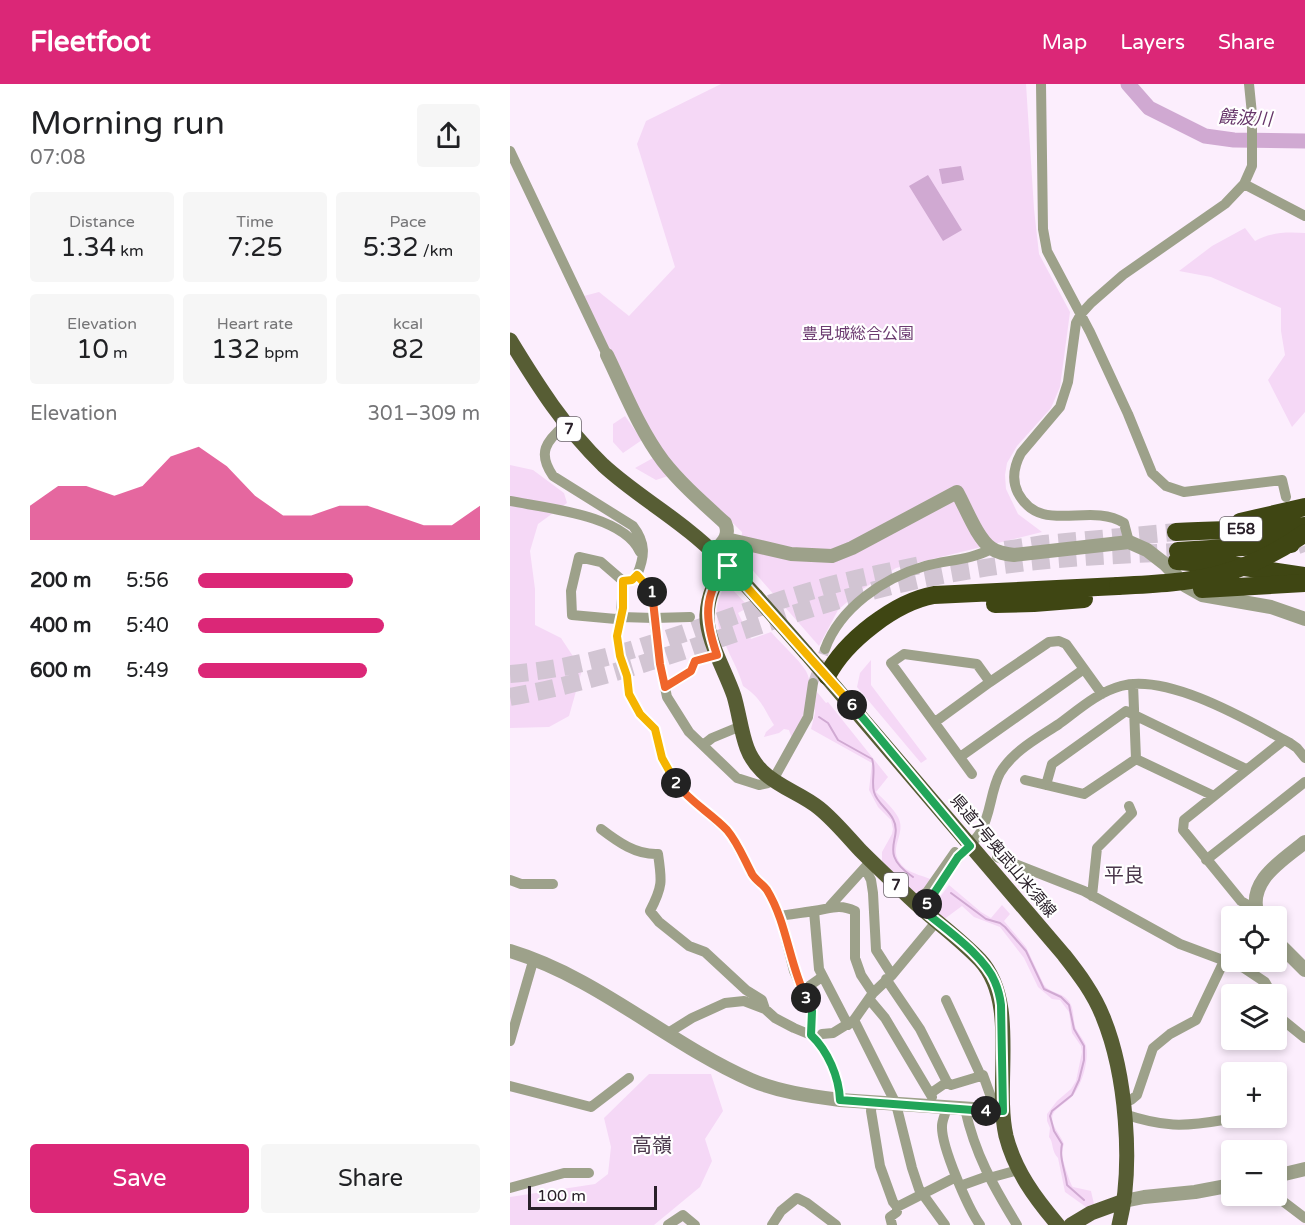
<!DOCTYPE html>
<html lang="en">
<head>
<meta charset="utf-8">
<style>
	body { margin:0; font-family:"Varela Round","Noto Sans JP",sans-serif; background:#f6f6f6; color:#202124; height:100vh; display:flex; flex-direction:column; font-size:22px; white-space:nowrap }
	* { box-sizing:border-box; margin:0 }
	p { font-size:20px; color:#757577 }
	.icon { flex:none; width:33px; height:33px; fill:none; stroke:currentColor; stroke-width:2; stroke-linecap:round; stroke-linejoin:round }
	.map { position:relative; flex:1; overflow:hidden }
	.details { display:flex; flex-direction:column; background:#fff; width:510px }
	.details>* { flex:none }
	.controls { position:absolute; left:711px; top:822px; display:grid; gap:12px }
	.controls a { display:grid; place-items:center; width:66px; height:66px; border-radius:6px; background:#fff; box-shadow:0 3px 9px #0003; font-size:30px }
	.scale { position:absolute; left:18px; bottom:15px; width:129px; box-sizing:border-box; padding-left:6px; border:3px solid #292029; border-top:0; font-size:16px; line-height:21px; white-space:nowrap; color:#292029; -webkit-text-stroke:4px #fff; paint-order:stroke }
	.pin { position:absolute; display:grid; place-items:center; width:51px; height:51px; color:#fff; margin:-26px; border-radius:12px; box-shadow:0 3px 9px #0006 }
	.km { position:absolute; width:30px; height:30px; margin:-15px; border-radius:50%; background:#222; color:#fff; font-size:16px; line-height:30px; text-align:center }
	.round { display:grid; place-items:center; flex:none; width:63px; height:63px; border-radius:6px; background:#f6f6f6 }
	.head { display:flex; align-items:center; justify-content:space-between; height:102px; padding:0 30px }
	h1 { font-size:33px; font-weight:600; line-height:45px }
	.figures { display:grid; grid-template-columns:repeat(3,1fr); gap:9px; height:102px; padding:6px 30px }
	.figures div { display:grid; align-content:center; border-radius:6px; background:#f6f6f6; text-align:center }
	.figures b { font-size:26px; font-weight:600 }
	.figures small { font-size:16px; font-weight:400 }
	.figures p { font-size:16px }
	.chart { height:168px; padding:12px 30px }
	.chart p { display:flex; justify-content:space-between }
	.chart svg { width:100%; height:108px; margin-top:6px; fill:#db2777; opacity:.7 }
	.button { display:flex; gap:12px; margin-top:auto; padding:12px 30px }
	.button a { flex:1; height:69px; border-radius:6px; background:#db2777; color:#fff; font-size:24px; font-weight:600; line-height:69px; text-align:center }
	.button a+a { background:#f6f6f6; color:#202124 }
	ul { padding:0 30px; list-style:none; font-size:20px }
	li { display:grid; grid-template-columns:96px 72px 1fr; align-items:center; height:45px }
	li i { height:15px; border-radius:8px; background:#db2777 }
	header { display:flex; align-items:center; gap:36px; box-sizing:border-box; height:84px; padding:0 30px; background:#db2777; color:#fff }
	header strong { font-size:28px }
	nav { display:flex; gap:33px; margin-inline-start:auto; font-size:21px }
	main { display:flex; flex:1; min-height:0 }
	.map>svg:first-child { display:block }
	.green { fill:#f5d8f6 }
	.water { fill:#d0a9d2 }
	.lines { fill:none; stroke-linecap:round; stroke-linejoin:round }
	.stream { stroke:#d0a9d2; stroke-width:2 }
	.river { stroke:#d0a9d2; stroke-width:15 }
	.minor-tunnel { stroke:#d2c5d3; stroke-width:10; stroke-dasharray:10 5; stroke-linecap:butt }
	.motorway-tunnel { stroke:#d2c5d3; stroke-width:18; stroke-dasharray:18 9; stroke-linecap:butt }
	.minor { stroke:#9da18a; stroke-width:10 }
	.tertiary { stroke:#9da18a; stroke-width:14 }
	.primary { stroke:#575d34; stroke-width:15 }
	.motorway { stroke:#3f4613; stroke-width:18 }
	.primary-bridge { stroke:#575d34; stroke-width:15 }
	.motorway-bridge { stroke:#3f4613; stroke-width:18 }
	.split-1-casing { stroke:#fff; stroke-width:12 }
	.split-2-casing { stroke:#fff; stroke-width:12 }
	.split-3-casing { stroke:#fff; stroke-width:12 }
	.split-4-casing { stroke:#fff; stroke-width:12 }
	.split-5-casing { stroke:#fff; stroke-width:12 }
	.split-6-casing { stroke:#fff; stroke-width:12 }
	.split-7-casing { stroke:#fff; stroke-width:12 }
	.split-1 { stroke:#f0652b; stroke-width:8 }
	.split-2 { stroke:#f5b400; stroke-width:8 }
	.split-3 { stroke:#f0652b; stroke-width:8 }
	.split-4 { stroke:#22a559; stroke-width:8 }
	.split-5 { stroke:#22a559; stroke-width:8 }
	.split-6 { stroke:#22a559; stroke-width:8 }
	.split-7 { stroke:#f5b400; stroke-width:8 }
	.labels { text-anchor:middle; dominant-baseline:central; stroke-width:4.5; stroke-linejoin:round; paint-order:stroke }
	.shield { fill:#fff; stroke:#696369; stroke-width:1.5 }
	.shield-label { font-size:15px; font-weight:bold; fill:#292029 }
	.park-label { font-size:16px; fill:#6c3b70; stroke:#fff }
	.street-label { font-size:16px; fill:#292029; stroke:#fff }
	.water-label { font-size:18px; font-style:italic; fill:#663569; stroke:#fff }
	.quarter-label { font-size:20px; fill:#4a374b; stroke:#fff }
</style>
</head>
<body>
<header>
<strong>Fleetfoot</strong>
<nav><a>Map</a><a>Layers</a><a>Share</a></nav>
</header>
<main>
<section class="details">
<div class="head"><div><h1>Morning run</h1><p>07:08</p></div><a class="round"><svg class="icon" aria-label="share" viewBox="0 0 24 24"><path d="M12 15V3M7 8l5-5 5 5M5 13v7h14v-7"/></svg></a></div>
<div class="figures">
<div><p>Distance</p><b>1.34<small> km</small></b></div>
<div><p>Time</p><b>7:25</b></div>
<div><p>Pace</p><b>5:32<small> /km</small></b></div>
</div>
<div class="figures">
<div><p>Elevation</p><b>10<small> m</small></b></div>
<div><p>Heart rate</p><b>132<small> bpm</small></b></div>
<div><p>kcal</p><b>82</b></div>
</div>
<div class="chart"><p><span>Elevation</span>301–309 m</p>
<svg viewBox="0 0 160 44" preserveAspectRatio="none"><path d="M0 44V30L10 22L20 22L30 26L40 22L50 10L60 6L70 14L80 26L90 34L100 34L110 30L120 30L130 34L140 38L150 38L160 30V44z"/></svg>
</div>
<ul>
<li><b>200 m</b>5:56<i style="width:55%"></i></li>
<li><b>400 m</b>5:40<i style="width:66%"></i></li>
<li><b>600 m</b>5:49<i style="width:60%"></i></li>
</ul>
<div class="button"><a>Save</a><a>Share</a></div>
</section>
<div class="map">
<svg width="795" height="1141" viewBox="0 0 795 1141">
	<rect width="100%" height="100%" fill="#fceefd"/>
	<!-- green -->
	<path class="green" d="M211,0H516L524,125L529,170L560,228L550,303L541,324L507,362L497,379L495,391L496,405L508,430L532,448L386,484L351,506L328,526L309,562L231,473L232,448L156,374L126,323L74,212L89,208L119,232L165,183L127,60L136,37Z
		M735,144L745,157C762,148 776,148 795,149V328L782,343L758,296L775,271L771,247V224L701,193L669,187L702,162Z
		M115,332L132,356L113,369L103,358V340Z
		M143,374L158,392L146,396L125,384Z
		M0,381L23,386L54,409L57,419L28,440L20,467L25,505V541L51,554L72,586L59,632L39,643L0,644Z
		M215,502L220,503L239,523L228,529L241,555L261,548C272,561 287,573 296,587C307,607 291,637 282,655L279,646L274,645L269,649L254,653L256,648L264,641C252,622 252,615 233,602C224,568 192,538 215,502Z
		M361,576V601L417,675L411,679L347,603L350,589Z
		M307,608L316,619L318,618L378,693L366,708C373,715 383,724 388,733C398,752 373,766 396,785C403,790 414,792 422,796L411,809L405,810L372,777V768L382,750L383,745L381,736L368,723L359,706L362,679L301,645L305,629L304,622Z
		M439,801L471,828L481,834L492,821L500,830L494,837L516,863L534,901C541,910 554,908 560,919C564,926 563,934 565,942C567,949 574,955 576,962C579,975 573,996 566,1007C562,1016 546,1023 543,1030C539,1040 551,1051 554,1060C553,1063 552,1066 552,1070C552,1074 560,1100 563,1103L581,1107L584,1120L576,1123L555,1108L548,1074C541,1067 544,1059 539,1053L540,1044L537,1037V1030L547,1017L561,1005L566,997L572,968L571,962L562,949L559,928L550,916L542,915L528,903L514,874L490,843L464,833L452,822L433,836L421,825Z
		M139,990H201L213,1027L195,1055L202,1077L190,1103L144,1141H0V1113L85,1100L98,1090L101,1063L94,1034Z"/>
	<!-- water -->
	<path class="water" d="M451,82L454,96L432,100L429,85Z
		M418,91L452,146L433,157L399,102Z"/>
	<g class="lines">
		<!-- stream -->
		<path class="stream" d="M309,633L318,639L328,656L362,675C366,686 361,697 364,708C367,719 378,725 383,735C394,755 366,768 403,793
			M441,809L476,835L490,839L495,843L516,867L534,905L551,913L559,921L564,945L574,962V976L569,996L562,1011L542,1027L540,1032L544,1047L552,1060C549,1075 555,1085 557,1101L574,1116"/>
		<!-- river -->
		<path class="river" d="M618,0L639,24L695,52L724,56L795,57"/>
		<!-- minor-tunnel -->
		<path class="minor-tunnel" d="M788,448L795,468
			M303,599L315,565"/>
		<!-- motorway-tunnel -->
		<path class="motorway-tunnel" d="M495,466L534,460L666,448
			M0,590C106,582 203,535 304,506C340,495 378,488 415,480
			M0,613C108,594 205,554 309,522C361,506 414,493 468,485C533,474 601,471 667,468"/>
		<!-- minor -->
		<path class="minor" d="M531,0L533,145L537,167L580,248L618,330L642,389L656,402L674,408L772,396L776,413
			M0,67L97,271
			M734,100L795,132
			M55,341C36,357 27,369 43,392L123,442C136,459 135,472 127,491L144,509V534L150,580L157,613L179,648L227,694L249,701L258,699L263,696L298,633L303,599
			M0,417C36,424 114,431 130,468
			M619,458L614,439C579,417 531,452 508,409C501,395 504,382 511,369L550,323L558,298L566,239L571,230L581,219L613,191L715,120L734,100L742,82V30L739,0
			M113,497L111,533L106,535L62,531L61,507L69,473L91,478L113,497L121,496L127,491
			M180,533L144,534L111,533L107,552L110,572L117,592L119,610L130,630L145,645L152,674L162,693L171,706L219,748L242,789L247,797L256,804L270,832L284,887L302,927L301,951C318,967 329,993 330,1016
			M315,565C330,524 373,494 415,482C437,476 461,476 481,465
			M155,603L181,587L185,577L207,571
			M425,638L480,598
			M193,661L202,654L231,642
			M450,673L574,585
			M626,675L704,712
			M462,690L381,579L394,570L467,580L480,598L539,558L549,557L556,560L592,610
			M515,696L574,710L626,675L623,600
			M536,701L542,680L616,627L736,685
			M91,745C108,758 126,771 148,770C152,797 153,802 140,827L149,838L179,862L195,868L236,906L252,916L255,925
			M487,773L574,807L670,860L734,884L755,898L762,910
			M696,776L795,698
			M355,784L361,796L363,809L366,866L382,891
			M0,796L11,800H43
			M582,812L587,764L622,729L619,722
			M404,818L417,808L445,768
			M320,822L358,780
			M745,825L731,817L673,746L674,736L774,656
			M413,826C424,808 436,789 449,773C456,765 464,758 470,749C481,731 480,708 490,689C503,667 528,654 549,640C568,626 588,608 611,602C658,589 739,637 780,659L787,664L795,674
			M304,827L309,885L338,941
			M270,832C281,830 292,829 303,827C320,825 328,819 345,827V874L351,891L363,909
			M376,895L410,945L437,998L421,1009
			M292,907L312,893
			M359,915L375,934L422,1013
			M436,916L471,992L473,991L486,1027
			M766,927L774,937L795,954
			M344,936L386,1020L402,1084L409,1105L435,1141
			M158,949L182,934L215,919L234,917L255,925L265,934L284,944L301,951
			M312,950L323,949L344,936L363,909L382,891L426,838
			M0,957L24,874
			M437,998L441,1001L471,992
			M0,1002L81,1023L119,994
			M612,1017L621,1016L627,1011L643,964L660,950L686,936L715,875
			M362,1019L361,1027L370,1082L383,1118L387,1123L446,1093
			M437,1023C436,1029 432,1036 432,1042C431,1062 458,1124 470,1141
			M455,1025C465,1070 483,1102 507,1141
			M614,1030C653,1043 673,1043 713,1036
			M479,1094L508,1086
			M450,1102L478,1092
			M0,1104L54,1089H79
			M766,1112L795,1134
			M158,1141L173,1131L185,1141
			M262,1141L271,1127L287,1114L297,1119L326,1141
			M382,1141L380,1133L387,1128V1123"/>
		<!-- tertiary -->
		<path class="tertiary" d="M97,271C114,306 129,345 153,377C171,400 193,419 215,439C221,452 212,459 204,468
			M216,455L281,470L322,472L342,464L447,408C456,424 467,454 481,464C488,469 495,470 504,471L619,458L637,466L655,480L676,502L692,511L761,523L795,535
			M748,832C736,797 772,777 795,758
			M766,857L795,886
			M0,867C89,894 157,959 241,996C269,1008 300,1012 330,1016L493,1027
			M766,1092L795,1085
			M614,1117L634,1113L685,1108L722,1101"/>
		<!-- primary -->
		<path class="primary" d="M0,256C28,302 54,343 93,381C120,406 152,425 180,448C204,467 225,489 246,512
			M218,482C205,495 198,512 197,531C196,555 216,588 224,612C229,629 231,648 237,664C240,672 246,681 252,687C268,703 292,710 309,724C324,736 337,752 350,766C366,782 383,798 399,813C422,835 448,853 470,876C509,918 484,999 496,1052C505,1087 525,1114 548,1141
			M296,569L554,871C569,890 584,910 593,933C616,989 624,1082 609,1141
			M561,1141L581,1129L614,1117"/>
		<!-- motorway -->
		<path class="motorway" d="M730,438L795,423
			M666,448C709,445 752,447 795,442
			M668,467L781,460
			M667,477L721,481L795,492
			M485,520L524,519L574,515
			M317,592C335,557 385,518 424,511L608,502"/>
		<!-- primary-bridge -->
		<path class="primary-bridge" d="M246,512L296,569"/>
		<!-- motorway-bridge -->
		<path class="motorway-bridge" d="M608,502C686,498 729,495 795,449
			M692,505L795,499"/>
	</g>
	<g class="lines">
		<defs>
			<path id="split-1" d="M142,508L150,580L155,603L181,587L185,577L207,571C195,537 192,510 218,482"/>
			<path id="split-2" d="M142,508L127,491L122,496L113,497V524L107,552L110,572L117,592L119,610L130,630L145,645L152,674L166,699"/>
			<path id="split-3" d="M166,699C180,718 201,729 217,746C228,759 234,775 242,790C246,797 253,800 257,806C277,839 279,879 296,914"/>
			<path id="split-4" d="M296,914L302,927L301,951C318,967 329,993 330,1016L476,1027"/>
			<path id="split-5" d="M417,820L413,826C435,845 474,871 485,898C488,905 490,913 491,921L493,1027H476"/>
			<path id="split-6" d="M342,621L460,762L448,773L417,820"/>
			<path id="split-7" d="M218,482L342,621"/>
		</defs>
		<!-- split-1 casing -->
		<use href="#split-1" class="split-1-casing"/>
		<!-- split-2 casing -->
		<use href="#split-2" class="split-2-casing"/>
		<!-- split-3 casing -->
		<use href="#split-3" class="split-3-casing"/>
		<!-- split-4 casing -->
		<use href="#split-4" class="split-4-casing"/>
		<!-- split-5 casing -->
		<use href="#split-5" class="split-5-casing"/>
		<!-- split-6 casing -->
		<use href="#split-6" class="split-6-casing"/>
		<!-- split-7 casing -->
		<use href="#split-7" class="split-7-casing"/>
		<!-- split-1 -->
		<use href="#split-1" class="split-1"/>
		<!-- split-2 -->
		<use href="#split-2" class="split-2"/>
		<!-- split-3 -->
		<use href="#split-3" class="split-3"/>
		<!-- split-4 -->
		<use href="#split-4" class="split-4"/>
		<!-- split-5 -->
		<use href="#split-5" class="split-5"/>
		<!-- split-6 -->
		<use href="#split-6" class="split-6"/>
		<!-- split-7 -->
		<use href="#split-7" class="split-7"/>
	</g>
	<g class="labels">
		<!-- shield labels -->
		<g class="shield">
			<rect x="47" y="333" width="24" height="24" rx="4.5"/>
			<rect x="710" y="433" width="42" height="24" rx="4.5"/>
			<rect x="374" y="789" width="24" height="24" rx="4.5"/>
		</g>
		<g class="shield-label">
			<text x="59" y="345">7</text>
			<text x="731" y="445">E58</text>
			<text x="386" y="801">7</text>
		</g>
		<!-- park labels -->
		<g class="park-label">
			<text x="348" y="250">豊見城総合公園</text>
		</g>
		<!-- street labels -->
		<g class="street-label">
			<text transform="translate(493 772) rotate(50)">県道7号奥武山米須線</text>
		</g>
		<!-- water labels -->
		<g class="water-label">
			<text transform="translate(735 34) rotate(3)">饒波川</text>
		</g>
		<!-- quarter labels -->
		<g class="quarter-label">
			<text x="614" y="792">平良</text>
			<text x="142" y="1062">高嶺</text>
		</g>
	</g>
</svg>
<div class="controls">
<a><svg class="icon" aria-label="locate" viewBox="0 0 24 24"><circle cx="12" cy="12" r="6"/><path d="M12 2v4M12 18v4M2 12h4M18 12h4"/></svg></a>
<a><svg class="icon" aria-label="layers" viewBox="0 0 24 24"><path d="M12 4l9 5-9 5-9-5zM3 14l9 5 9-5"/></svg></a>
<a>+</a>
<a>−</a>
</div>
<div class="scale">100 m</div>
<div class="pin" style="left:218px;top:482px;background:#1e9e55"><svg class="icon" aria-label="arrive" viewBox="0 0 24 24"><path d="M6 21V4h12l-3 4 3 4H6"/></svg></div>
<b class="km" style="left:142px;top:508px">1</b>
<b class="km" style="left:166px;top:699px">2</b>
<b class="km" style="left:296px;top:914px">3</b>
<b class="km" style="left:476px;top:1027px">4</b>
<b class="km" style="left:417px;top:820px">5</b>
<b class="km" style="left:342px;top:621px">6</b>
</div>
</main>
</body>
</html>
